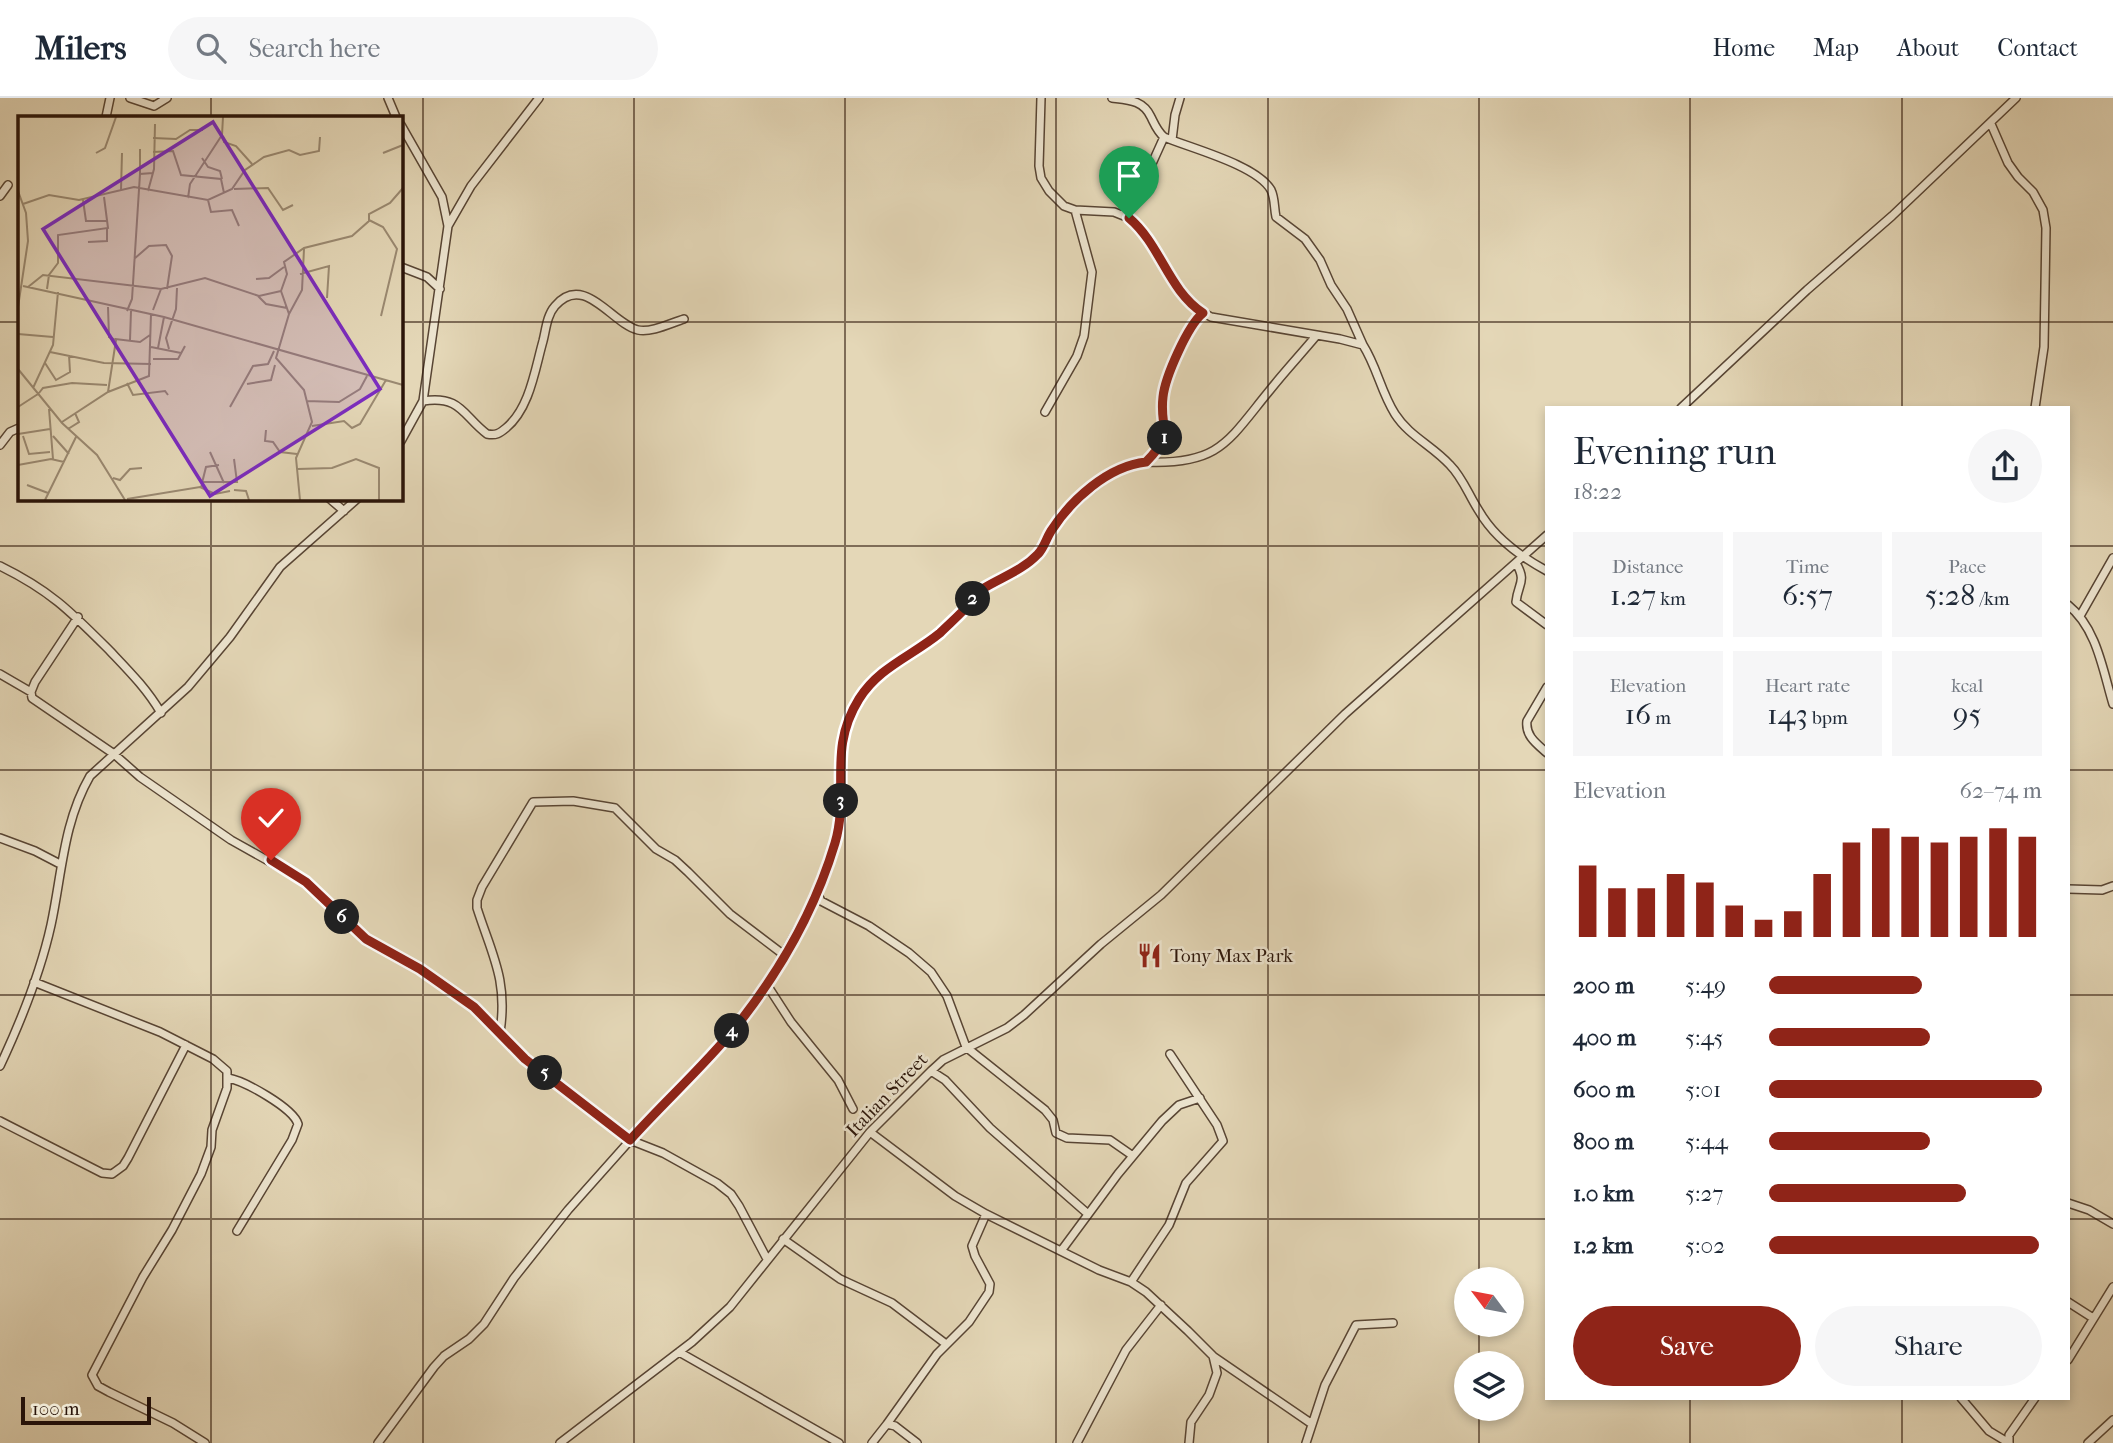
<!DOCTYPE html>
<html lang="en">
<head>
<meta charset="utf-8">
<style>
	body { margin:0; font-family:"IM FELL French Canon",serif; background:#f6f6f7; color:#1f2937; height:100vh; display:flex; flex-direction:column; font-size:26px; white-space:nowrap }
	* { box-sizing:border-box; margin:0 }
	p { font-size:23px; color:#747a83 }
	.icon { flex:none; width:38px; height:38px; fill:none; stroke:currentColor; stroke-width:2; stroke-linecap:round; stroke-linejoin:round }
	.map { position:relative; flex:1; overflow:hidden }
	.drawer { position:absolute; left:1545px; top:308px; width:525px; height:994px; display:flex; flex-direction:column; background:#fff; border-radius:0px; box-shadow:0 4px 10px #0003 }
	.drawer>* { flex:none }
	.needle { width:46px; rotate:302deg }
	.buttons { position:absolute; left:1454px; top:1169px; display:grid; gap:14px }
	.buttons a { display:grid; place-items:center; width:70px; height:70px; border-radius:50%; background:#fff; box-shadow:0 4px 10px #0003; font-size:35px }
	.scale { position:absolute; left:21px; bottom:18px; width:130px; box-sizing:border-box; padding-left:7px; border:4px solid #2a1409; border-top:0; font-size:19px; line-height:24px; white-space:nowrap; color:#2a1409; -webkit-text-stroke:5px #ede5d0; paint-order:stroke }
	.pin { position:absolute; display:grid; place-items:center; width:60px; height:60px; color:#fff; margin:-72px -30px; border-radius:50% 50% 50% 0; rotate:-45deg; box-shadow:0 0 7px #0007 }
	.pin .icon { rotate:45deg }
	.km { position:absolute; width:35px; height:35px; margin:-18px; border-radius:50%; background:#222; color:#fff; font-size:19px; line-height:35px; text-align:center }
	.round { display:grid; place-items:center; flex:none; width:74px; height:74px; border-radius:37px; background:#f6f6f7 }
	.head { display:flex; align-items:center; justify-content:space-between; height:119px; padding:0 28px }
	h1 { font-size:38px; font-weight:600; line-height:52px }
	.stats { display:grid; grid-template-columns:repeat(3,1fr); gap:10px; height:119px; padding:7px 28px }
	.stats div { display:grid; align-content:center; border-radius:0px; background:#f6f6f7; text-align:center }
	.stats b { font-size:30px; font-weight:600 }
	.stats small { font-size:19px; font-weight:400 }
	.stats p { font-size:19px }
	.chart { height:196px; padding:14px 28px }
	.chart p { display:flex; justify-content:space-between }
	.chart svg { width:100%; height:126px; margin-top:7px; stroke:#8f2418; stroke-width:6 }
	.primary-button { display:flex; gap:14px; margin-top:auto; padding:14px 28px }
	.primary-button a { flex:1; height:80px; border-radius:42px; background:#8f2418; color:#fff; font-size:28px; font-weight:600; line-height:80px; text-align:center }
	.primary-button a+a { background:#f6f6f7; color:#1f2937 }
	ul { padding:0 28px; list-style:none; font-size:23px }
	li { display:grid; grid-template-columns:112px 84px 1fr; align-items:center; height:52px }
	li i { height:18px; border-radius:9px; background:#8f2418 }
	header { display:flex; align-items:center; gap:42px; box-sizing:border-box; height:98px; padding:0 35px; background:#fff; border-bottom:2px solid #e0e1e3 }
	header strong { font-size:33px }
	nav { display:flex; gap:38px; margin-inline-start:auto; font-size:24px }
	.search { width:490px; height:63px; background:#f6f6f7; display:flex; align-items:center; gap:18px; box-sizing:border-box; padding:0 24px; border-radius:38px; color:#747a83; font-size:26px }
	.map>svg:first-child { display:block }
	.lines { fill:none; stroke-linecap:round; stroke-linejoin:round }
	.street-casing { stroke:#584534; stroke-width:10 }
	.street { stroke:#ede5d0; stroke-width:7 }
	.route-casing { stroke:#fff; stroke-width:14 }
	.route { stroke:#8f2418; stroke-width:9 }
	.grid { fill:none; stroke:#2a1409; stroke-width:2; stroke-opacity:0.55 }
	.labels { text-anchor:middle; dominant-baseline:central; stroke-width:5; stroke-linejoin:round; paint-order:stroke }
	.poi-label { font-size:19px; fill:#2a1409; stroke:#ede5d0; text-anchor:start }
	.street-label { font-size:19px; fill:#2a1409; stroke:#ede5d0 }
	.inset-road { fill:none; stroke:#9a8971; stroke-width:2 }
	.view { fill:#7b2cbf; fill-opacity:0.15; stroke:#7b2cbf; stroke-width:3.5 }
	.inset-edge { fill:none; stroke:#2a1409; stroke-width:3.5 }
</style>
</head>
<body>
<header>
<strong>Milers</strong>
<div class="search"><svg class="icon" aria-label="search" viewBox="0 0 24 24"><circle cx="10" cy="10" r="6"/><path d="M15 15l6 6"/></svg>Search here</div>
<nav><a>Home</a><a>Map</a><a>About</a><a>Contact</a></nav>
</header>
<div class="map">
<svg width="2113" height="1345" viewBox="0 0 2113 1345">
	<rect width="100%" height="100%" fill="#e4d7b7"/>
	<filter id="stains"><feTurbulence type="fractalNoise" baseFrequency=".00286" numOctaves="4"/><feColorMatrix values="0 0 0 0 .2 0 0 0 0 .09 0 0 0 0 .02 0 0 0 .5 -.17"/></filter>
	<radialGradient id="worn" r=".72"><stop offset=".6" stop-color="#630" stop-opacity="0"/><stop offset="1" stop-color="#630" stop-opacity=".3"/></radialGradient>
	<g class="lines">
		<defs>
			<path id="street" d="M130,0L154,8L167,0
				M388,0L396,19
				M1041,0L1039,68L1041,80L1049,93L1064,108L1075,112L1114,114L1129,120L1150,142L1169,177L1192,208L1211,219L1340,241L1363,247C1377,269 1381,294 1395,316C1409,338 1433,348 1450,367C1463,380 1469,398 1479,413C1494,439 1521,459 1547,473
				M1112,0C1129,2 1143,2 1151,19C1155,27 1157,33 1164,39C1190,50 1257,67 1271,92C1275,100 1274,110 1276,119L1305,141L1320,162L1331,187L1347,211L1363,247
				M106,19L110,0
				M1991,26L2008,65L2018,79L2033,94L2043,112L2046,130L2044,249L2035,310
				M401,27L442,99L448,128L423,303L401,343
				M1172,42L1175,17L1180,0
				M0,98L8,87
				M1124,116L1150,70L1164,39
				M448,128L471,88L539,0
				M401,169L427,179L440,191
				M423,303C461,297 463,318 487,336C496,338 500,335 506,330C530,310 535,271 543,243C546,231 547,217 555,208C584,174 612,226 638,232C651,235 671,225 684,221
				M1681,310L1807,192L1892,118L2016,0
				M1045,314L1077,258L1084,238L1092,174L1075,112
				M0,347L10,334L19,330
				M1146,364C1220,367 1228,343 1270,292C1285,273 1301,256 1316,238
				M330,401L344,413
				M1516,465C1527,484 1518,485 1516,504L1547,527
				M0,468C51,493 71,514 110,553C129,573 147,591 161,615
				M2068,507C2097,530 2103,573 2113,606
				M2080,518L2113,460
				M78,519L35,584L31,594L32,600L114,656L140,679L231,742L306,784L367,841L420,871L474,909L525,961L630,1042L663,1055L717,1085L731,1096L739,1108L767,1161
				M0,576L31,594
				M1547,589L1527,623C1525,638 1537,646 1547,655
				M0,740L35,753L60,766
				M2068,791L2102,792L2113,788
				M817,795L821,803L869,828L909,855L931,874L947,898L966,949L1045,1012L1053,1022L1056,1035L1067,1040L1110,1042L1133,1058
				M34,884L160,934L213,961L227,973V990L212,1032L211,1049L201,1076L172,1132L143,1179L92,1277L98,1288L109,1294L173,1325L205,1345
				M767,887L791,924L838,982L853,1011
				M500,934C508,882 492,857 477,810V802L482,789L533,704L573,703L615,710L656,751L675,762L688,774L730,816L784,857
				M0,968C21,923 40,877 51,827C62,776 63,725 90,678L188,589L230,539L280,469L357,401
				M931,973L945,982L990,1030L1088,1116
				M228,980C245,983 293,1010 298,1026L292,1042L237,1133
				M0,1023L102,1075L112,1076L123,1068L128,1060L186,947
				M870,1034L955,1098L986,1116L1099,1172L1131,1184L1146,1194L1188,1233L1213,1258L1217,1275L1209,1297L1191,1324L1189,1345
				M2068,1105L2089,1112L2113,1126
				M783,1141L840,1181L892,1205L946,1246
				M1061,1153L1118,1076L1162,1023L1179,1007L1200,1000
				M1131,1184L1169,1127L1186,1085L1223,1043L1217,1027L1170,956
				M2068,1204L2093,1220
				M679,1254L839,1345
				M1214,1259L1312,1326
				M2068,1262L2113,1189
				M1961,1300L1989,1333L2009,1345
				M887,1326L937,1256L969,1224L989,1194L990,1186L975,1158L972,1148L986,1116
				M378,1345L434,1269L444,1258L469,1241L484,1226L514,1180L568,1112L666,1002L733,932L767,887L813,804L836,742L841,709L840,657L844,635L860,600L879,576L936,538L955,522L982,491L1013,474L1038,456L1060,421L1085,396L1116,372L1133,365L1146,364L1155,355L1165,341L1166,332L1162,308L1164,289L1191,228L1203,215
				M560,1345L692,1244L730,1209L870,1034L931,973L943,962L1007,930L1024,917L1101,846L1161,797L1345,616L1547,437
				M872,1345L887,1326L895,1328L917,1345
				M1077,1345L1126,1252L1161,1207
				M1306,1345L1325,1287L1356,1227L1393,1225
				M2009,1345V1337L2035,1300
				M2088,1345L2113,1322"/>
		</defs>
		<!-- street casing -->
		<use href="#street" class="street-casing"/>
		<!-- street -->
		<use href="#street" class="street"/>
	</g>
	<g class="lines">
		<defs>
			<path id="route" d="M271,762L306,784L366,841L420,871L474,909L525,961L630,1042C664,1004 703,969 735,930C778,876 815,812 835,745C850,694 827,652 859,601C879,569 912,558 940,535C950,525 961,516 970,505C975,500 978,494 984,490C1002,479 1023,472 1038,456C1044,450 1046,441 1051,433C1071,402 1108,368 1146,364C1176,334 1159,332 1163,299C1165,279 1188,227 1203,215C1168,192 1161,147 1129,120"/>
		</defs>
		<!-- route casing -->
		<use href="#route" class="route-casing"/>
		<!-- route -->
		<use href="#route" class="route"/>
	</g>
	<!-- grid -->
	<path class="grid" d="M211,0V19M423,0V1345M634,0V1345M845,0V1345M1056,0V1345M1268,0V1345M1479,0V1181M1690,0V310M1902,0V310M0,224H19M401,224H2113M211,401V1345M0,448H1547M2068,448H2113M0,672H1547M2068,672H2113M0,897H1547M2068,897H2113M0,1121H1547M2068,1121H2113M1479,1227V1265M1690,1300V1345M1902,1300V1345M1479,1311V1345"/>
	<!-- icons -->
	<defs>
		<symbol id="restaurant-bare" viewBox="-9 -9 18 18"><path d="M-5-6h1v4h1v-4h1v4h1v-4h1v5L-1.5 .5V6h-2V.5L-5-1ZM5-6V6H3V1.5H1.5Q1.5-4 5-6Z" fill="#8f2418" stroke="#ede5d0" stroke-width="2.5" paint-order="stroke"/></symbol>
	</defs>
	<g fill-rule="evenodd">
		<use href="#restaurant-bare" x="1132" y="840" width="35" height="35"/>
	</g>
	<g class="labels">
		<!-- poi labels -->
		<g class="poi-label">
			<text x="1170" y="858">Tony Max Park</text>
		</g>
		<!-- street labels -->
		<g class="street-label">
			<text transform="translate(887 997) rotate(-46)">Italian Street</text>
		</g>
	</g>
	<!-- overview -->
	<g transform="translate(18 18)">
		<rect width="385" height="385" fill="#e4d7b7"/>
		<path class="inset-road" d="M205,20L206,26L218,30L234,48M135,22L158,23L172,14H185M122,33V57M135,36L155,35L163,59L203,63L206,77M78,37L87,32L98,1M365,37L385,29M184,42L190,51L202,55L204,63M216,73L250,72L265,94L275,89M103,74L104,37M0,75L8,97L10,125L0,191M130,75L136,53L137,8M170,82L172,68L204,19L205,1M65,84L68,105H89M190,84L193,96L214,94L221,110M5,88L31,79L61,84L116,71L190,84L214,73L227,54L246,41L271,34L282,39L301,35L302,21M351,104L365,111L379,133L363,200M70,126L89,125V113M116,143L131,130L148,129L154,140L149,173M282,158L311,150L309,182M238,163L251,162L266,151M5,170L146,201L385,269M10,171L25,159L143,173L187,162L241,180L263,175M29,173L31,159L40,147V119L90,112L86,81M240,180L248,188L269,192M135,194L143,173M109,195L114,183L122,58L135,57M271,198L284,174L286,133M0,218L35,221M97,223L122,226L132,219M112,224L113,195M133,231L163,237M140,232L146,201M151,233L148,222L158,193L159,172M32,236L86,247L133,248M135,243H160L167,230M27,247L38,264L52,256L51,239M0,253L44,307L79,339L107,384M109,267L115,279L147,275L150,279M229,268L253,264L257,249M15,272L35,229L40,176M90,276L98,224L91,221L90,191M21,277L25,272L54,267L89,269M288,285L321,286L342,273L349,260M0,291L20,278M212,291L235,250L250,248L256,235M31,293L35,343M44,306L90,276L131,260L133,198M294,310L326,305L334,312L342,308L368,264M50,313L61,306L57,297M248,314L247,325L255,326L262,336L279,338M0,318L32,313M5,320L11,338L32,336M35,320L51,338M192,336L206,367M0,349L33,343L46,346M280,353L314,352L338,343L361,352V384M95,362L102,364L112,353L124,352M184,367L188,351L201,349M9,369L30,377M183,371L185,366H219L216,343M216,374L228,375L231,384M109,383L182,371L197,378L212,375M27,384L58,321M282,384L278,342L294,306L286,274L258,242L271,198L263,175L269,158L266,146L286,132L334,120L351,105V98L372,87L385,72"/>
		<path class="view" d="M195,6L362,273L192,380L25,113Z"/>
		<rect width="385" height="385" class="inset-edge"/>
	</g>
	<rect width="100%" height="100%" filter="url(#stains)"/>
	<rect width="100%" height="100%" fill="url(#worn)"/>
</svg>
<div class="buttons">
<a><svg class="needle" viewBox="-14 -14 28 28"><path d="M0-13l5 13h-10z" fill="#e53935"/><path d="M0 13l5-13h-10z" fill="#747a83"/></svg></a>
<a><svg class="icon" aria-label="layers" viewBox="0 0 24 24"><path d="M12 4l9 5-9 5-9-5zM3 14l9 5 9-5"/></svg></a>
</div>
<div class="scale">100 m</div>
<div class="pin" style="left:1129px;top:120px;background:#1e9e55"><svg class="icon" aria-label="arrive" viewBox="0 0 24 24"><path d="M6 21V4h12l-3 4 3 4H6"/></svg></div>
<div class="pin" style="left:271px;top:762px;background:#d93025"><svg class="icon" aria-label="check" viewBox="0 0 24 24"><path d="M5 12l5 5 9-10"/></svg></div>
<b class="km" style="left:1165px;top:340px">1</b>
<b class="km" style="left:973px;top:501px">2</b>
<b class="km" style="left:841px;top:703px">3</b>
<b class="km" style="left:732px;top:933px">4</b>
<b class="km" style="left:545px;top:975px">5</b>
<b class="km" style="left:342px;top:819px">6</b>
<section class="drawer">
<div class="head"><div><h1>Evening run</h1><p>18:22</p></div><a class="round"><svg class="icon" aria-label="share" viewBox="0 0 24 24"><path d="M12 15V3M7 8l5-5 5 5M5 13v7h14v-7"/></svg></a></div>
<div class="stats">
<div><p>Distance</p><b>1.27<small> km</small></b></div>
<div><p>Time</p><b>6:57</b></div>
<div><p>Pace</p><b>5:28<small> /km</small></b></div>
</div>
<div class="stats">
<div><p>Elevation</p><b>16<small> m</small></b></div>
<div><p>Heart rate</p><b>143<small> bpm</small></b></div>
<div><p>kcal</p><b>95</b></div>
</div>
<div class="chart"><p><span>Elevation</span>62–74 m</p>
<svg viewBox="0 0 160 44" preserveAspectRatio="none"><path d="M5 44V19M15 44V27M25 44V27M35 44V22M45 44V25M55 44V33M65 44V38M75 44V35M85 44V22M95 44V11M105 44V6M115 44V9M125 44V11M135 44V9M145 44V6M155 44V9"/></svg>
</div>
<ul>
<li><b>200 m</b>5:49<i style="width:56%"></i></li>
<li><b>400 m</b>5:45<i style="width:59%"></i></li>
<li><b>600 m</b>5:01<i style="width:100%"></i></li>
<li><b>800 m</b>5:44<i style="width:59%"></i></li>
<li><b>1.0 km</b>5:27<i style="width:72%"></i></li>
<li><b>1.2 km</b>5:02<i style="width:99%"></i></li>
</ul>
<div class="primary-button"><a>Save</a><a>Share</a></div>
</section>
</div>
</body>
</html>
